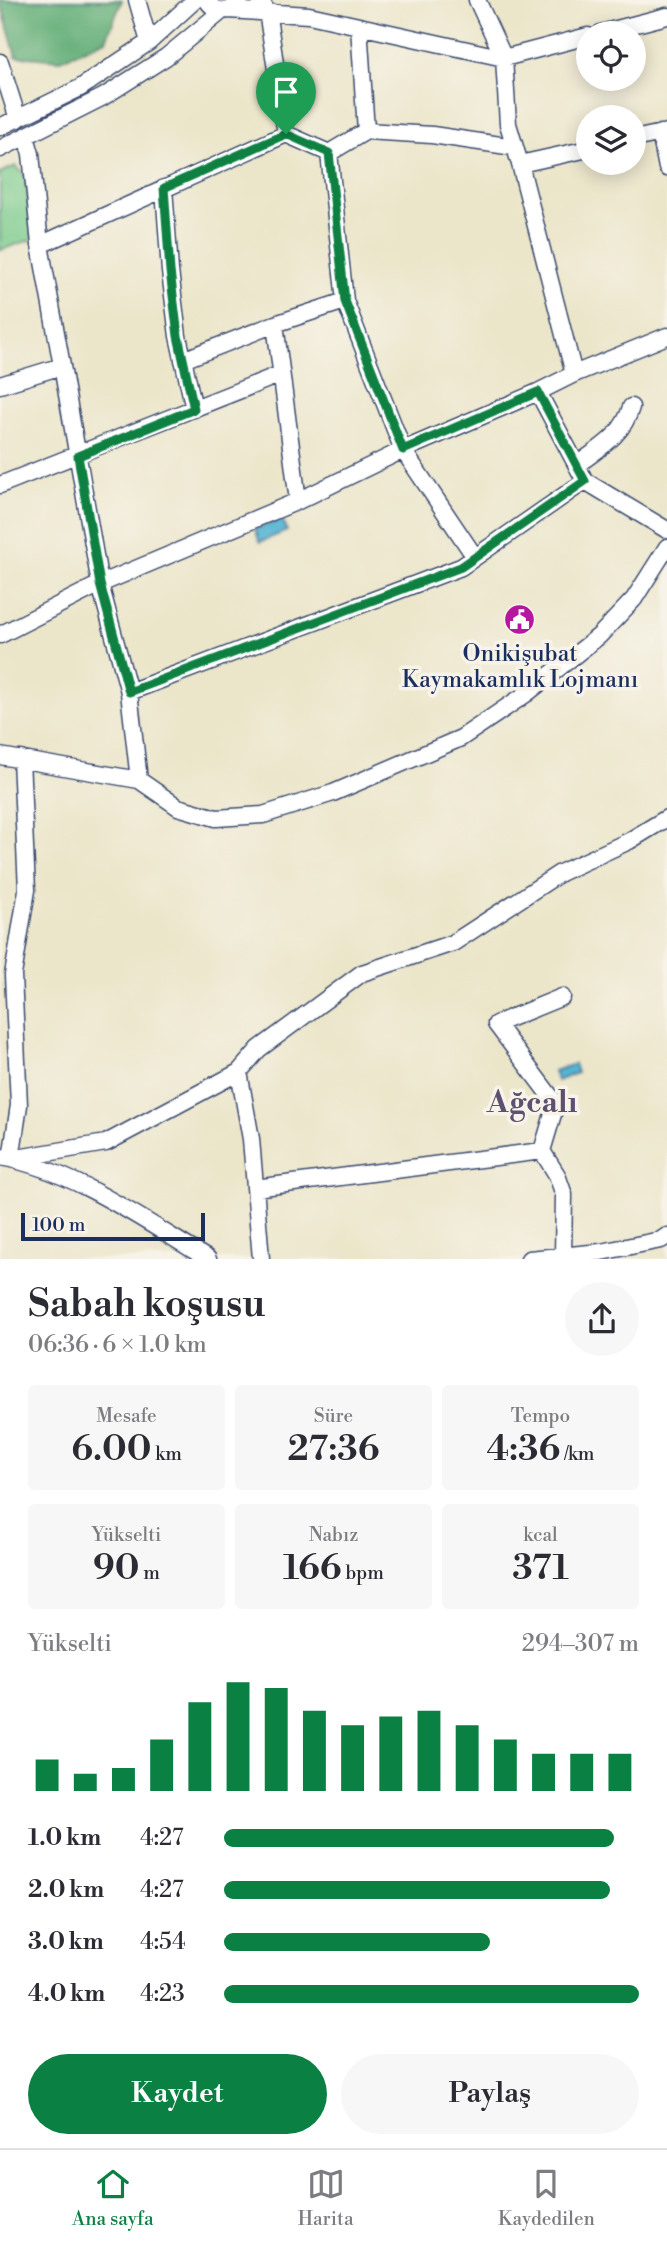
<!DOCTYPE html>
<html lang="tr">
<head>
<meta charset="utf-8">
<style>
	body { margin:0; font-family:"Libre Bodoni",serif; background:#f7f7f7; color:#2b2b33; height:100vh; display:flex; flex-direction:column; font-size:26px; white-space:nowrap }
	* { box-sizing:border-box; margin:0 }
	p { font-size:23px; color:#7c7c81 }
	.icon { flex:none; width:38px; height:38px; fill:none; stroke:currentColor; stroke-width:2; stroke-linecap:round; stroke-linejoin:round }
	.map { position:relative; height:1259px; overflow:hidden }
	.details { display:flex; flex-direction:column; background:#fff; flex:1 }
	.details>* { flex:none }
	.buttons { position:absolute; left:576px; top:21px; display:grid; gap:14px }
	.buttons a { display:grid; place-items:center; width:70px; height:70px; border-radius:50%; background:#fff; box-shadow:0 4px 18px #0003; font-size:35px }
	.scale { position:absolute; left:21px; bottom:18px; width:184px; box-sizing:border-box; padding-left:7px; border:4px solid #1b2f5e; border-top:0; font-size:19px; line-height:24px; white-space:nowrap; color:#1b2f5e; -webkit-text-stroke:5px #f7f3e8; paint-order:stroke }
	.pin { position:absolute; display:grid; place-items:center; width:60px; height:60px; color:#fff; margin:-72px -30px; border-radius:50% 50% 50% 0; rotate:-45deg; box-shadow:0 0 7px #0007 }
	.pin .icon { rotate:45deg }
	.round { display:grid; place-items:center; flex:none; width:74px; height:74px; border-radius:37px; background:#f7f7f7 }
	.summary { display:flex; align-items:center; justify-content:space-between; height:119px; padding:0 28px }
	h1 { font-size:38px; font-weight:600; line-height:52px }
	.stats { display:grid; grid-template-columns:repeat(3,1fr); gap:10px; height:119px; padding:7px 28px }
	.stats div { display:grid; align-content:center; border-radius:7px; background:#f7f7f7; text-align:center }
	.stats b { font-size:35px; font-weight:600 }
	.stats small { font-size:19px; font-weight:400 }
	.stats p { font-size:19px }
	.chart { height:196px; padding:14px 28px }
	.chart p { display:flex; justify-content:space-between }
	.chart svg { width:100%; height:126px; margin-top:7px; stroke:#0b8043; stroke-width:6 }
	.action { display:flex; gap:14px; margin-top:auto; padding:14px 28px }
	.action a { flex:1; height:80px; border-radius:42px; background:#0b8043; color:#fff; font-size:28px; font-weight:600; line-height:80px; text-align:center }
	.action a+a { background:#f7f7f7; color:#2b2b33 }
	ul { padding:0 28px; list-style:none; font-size:23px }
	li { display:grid; grid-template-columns:112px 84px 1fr; align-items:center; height:52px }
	li i { height:18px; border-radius:9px; background:#0b8043 }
	.menu { display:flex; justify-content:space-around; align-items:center; height:98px; border-top:2px solid #e1e1e2; background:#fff; font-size:19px; color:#7c7c81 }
	.menu a { display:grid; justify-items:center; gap:4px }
	.menu .active { color:#0b8043 }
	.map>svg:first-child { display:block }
	.green { fill:#79ca8b; stroke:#4a7c74; stroke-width:2 }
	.forest { fill:#62ae77; stroke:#3e6e6a; stroke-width:2 }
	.water { fill:#54b4d2; stroke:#387298; stroke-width:2 }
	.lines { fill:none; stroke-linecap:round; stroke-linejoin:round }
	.minor-casing { stroke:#3a4a6e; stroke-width:19 }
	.minor { stroke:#fff; stroke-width:16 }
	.route-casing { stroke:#fff; stroke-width:14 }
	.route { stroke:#0b8043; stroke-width:9 }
	.labels { text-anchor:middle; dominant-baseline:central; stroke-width:7; stroke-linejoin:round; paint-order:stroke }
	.poi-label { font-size:23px; fill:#1b2f5e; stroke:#f7f3e8 }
	.district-label { font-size:30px; font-weight:bold; fill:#5c5170; stroke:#f7f3e8 }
</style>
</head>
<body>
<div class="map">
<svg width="667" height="1259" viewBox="0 0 667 1259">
	<rect width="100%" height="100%" fill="#f7f3e8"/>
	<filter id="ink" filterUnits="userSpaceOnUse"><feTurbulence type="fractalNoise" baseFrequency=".0143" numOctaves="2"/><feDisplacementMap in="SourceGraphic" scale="14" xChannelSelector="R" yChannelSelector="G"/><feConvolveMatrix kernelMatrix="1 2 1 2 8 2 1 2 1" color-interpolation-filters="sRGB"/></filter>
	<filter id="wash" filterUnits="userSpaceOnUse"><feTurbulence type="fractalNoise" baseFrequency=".00686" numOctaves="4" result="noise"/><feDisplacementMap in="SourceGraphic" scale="28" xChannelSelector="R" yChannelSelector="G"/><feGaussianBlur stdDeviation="1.57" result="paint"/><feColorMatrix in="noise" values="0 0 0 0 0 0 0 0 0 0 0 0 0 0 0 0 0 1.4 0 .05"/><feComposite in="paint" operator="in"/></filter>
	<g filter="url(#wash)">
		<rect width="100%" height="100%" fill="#ebe5c9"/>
		<!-- green -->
		<path class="green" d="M16,166L25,175L33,239L0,250V173Z"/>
		<!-- forest -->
		<path class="forest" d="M0,0H122L106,40L60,60L16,56Z"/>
		<!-- water -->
		<path class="water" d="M282,519L287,531L260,542L255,529Z
			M574,1064L577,1073L557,1081L554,1071Z"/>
	</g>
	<g filter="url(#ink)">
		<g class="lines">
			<defs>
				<path id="minor" d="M137,0L149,42
					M207,0C216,14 231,14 240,0
					M260,0L267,11L286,134L329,153L345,301L275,324L298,501
					M477,0L504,58L508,124L520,164
					M228,10L309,15L504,58L588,36
					M601,33L667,16
					M0,62L18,119
					M0,127L80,88L149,42L195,0
					M366,131L432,135L514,147
					M660,133L667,168
					M26,136L31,154L40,245
					M634,139L667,132
					M0,149L103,97L166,57L222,11
					M329,153L366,131L359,26
					M164,188L170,271L178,336L194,409
					M345,301L403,450L475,557
					M183,360L275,324
					M62,366L100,584L129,692L461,567L585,481L538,392
					M574,374L667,336
					M0,385L62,366L40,245L286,134
					M577,465C599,448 623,436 631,407
					M585,481L667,530
					M0,485L281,374
					M0,635L100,584L298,501L403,450L538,392L574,374L520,164L588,149
					M0,756L139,780L129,692
					M21,759L27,890L13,975L19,1105L11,1159L106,1143L239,1072L259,1049L362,973L453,943L560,873L629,841L667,818
					M139,780L178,807L216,818L263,815L333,793L461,738L526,694L599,636L634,599L667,547
					M562,997L496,1024L556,1104L542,1151L557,1175L564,1195L563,1255
					M239,1072L251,1139L261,1259
					M0,1157C72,1169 146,1222 208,1259
					M255,1188L542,1151
					M529,1259L601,1252L661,1240L667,1236"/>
			</defs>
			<!-- minor casing -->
			<use href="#minor" class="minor-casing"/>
			<!-- minor -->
			<use href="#minor" class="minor"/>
		</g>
	</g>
	<g class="lines" filter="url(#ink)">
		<defs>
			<path id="route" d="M286,134L329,153L345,301L403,450L538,392L585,481L461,567L129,692L100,584L78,456L194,409L178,336L170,271L164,188Z"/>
		</defs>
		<!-- route casing -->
		<use href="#route" class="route-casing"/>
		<!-- route -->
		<use href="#route" class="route"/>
	</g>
	<!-- icons -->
	<defs>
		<symbol id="civic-disc" viewBox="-11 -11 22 22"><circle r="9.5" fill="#b5179e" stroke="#f7f3e8"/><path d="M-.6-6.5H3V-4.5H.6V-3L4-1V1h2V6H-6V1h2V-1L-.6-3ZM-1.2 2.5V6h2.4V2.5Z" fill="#fff"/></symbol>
	</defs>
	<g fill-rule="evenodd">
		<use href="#civic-disc" x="502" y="602" width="35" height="35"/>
	</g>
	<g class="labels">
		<!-- poi labels -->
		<g class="poi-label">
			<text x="520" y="654">Onikişubat<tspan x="520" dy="26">Kaymakamlık Lojmanı</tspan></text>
		</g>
		<!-- district labels -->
		<g class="district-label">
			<text x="532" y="1103">Ağcalı</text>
		</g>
	</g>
</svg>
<div class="buttons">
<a><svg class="icon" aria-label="locate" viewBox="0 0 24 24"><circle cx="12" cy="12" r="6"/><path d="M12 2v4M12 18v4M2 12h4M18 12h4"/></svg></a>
<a><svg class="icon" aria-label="layers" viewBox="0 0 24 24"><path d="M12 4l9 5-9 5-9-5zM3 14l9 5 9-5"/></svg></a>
</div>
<div class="scale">100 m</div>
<div class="pin" style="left:286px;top:134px;background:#1e9e55"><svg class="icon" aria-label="arrive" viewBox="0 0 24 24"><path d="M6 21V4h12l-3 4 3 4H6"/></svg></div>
</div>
<section class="details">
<div class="summary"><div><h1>Sabah koşusu</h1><p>06:36 · 6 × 1.0 km</p></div><a class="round"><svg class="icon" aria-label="share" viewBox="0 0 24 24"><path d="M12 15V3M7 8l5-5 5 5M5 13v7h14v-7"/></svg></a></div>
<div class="stats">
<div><p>Mesafe</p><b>6.00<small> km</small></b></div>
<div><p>Süre</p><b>27:36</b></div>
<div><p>Tempo</p><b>4:36<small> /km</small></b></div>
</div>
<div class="stats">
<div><p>Yükselti</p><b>90<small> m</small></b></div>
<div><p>Nabız</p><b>166<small> bpm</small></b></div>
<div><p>kcal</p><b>371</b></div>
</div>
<div class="chart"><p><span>Yükselti</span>294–307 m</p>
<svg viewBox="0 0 160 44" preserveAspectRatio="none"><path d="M5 44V33M15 44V38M25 44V36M35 44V26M45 44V13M55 44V6M65 44V8M75 44V16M85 44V21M95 44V18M105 44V16M115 44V21M125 44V26M135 44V31M145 44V31M155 44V31"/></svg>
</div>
<ul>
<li><b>1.0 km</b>4:27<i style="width:94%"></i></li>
<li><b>2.0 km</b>4:27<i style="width:93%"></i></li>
<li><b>3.0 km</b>4:54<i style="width:64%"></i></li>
<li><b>4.0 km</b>4:23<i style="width:100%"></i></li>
</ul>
<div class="action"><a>Kaydet</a><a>Paylaş</a></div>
</section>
<nav class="menu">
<a class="active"><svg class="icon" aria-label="home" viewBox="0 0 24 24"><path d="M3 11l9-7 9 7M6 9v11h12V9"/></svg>Ana sayfa</a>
<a><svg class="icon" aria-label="map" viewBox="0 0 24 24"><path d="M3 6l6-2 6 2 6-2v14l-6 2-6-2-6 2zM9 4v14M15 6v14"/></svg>Harita</a>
<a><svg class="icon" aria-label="saved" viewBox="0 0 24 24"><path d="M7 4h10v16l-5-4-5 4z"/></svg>Kaydedilen</a>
</nav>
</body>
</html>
